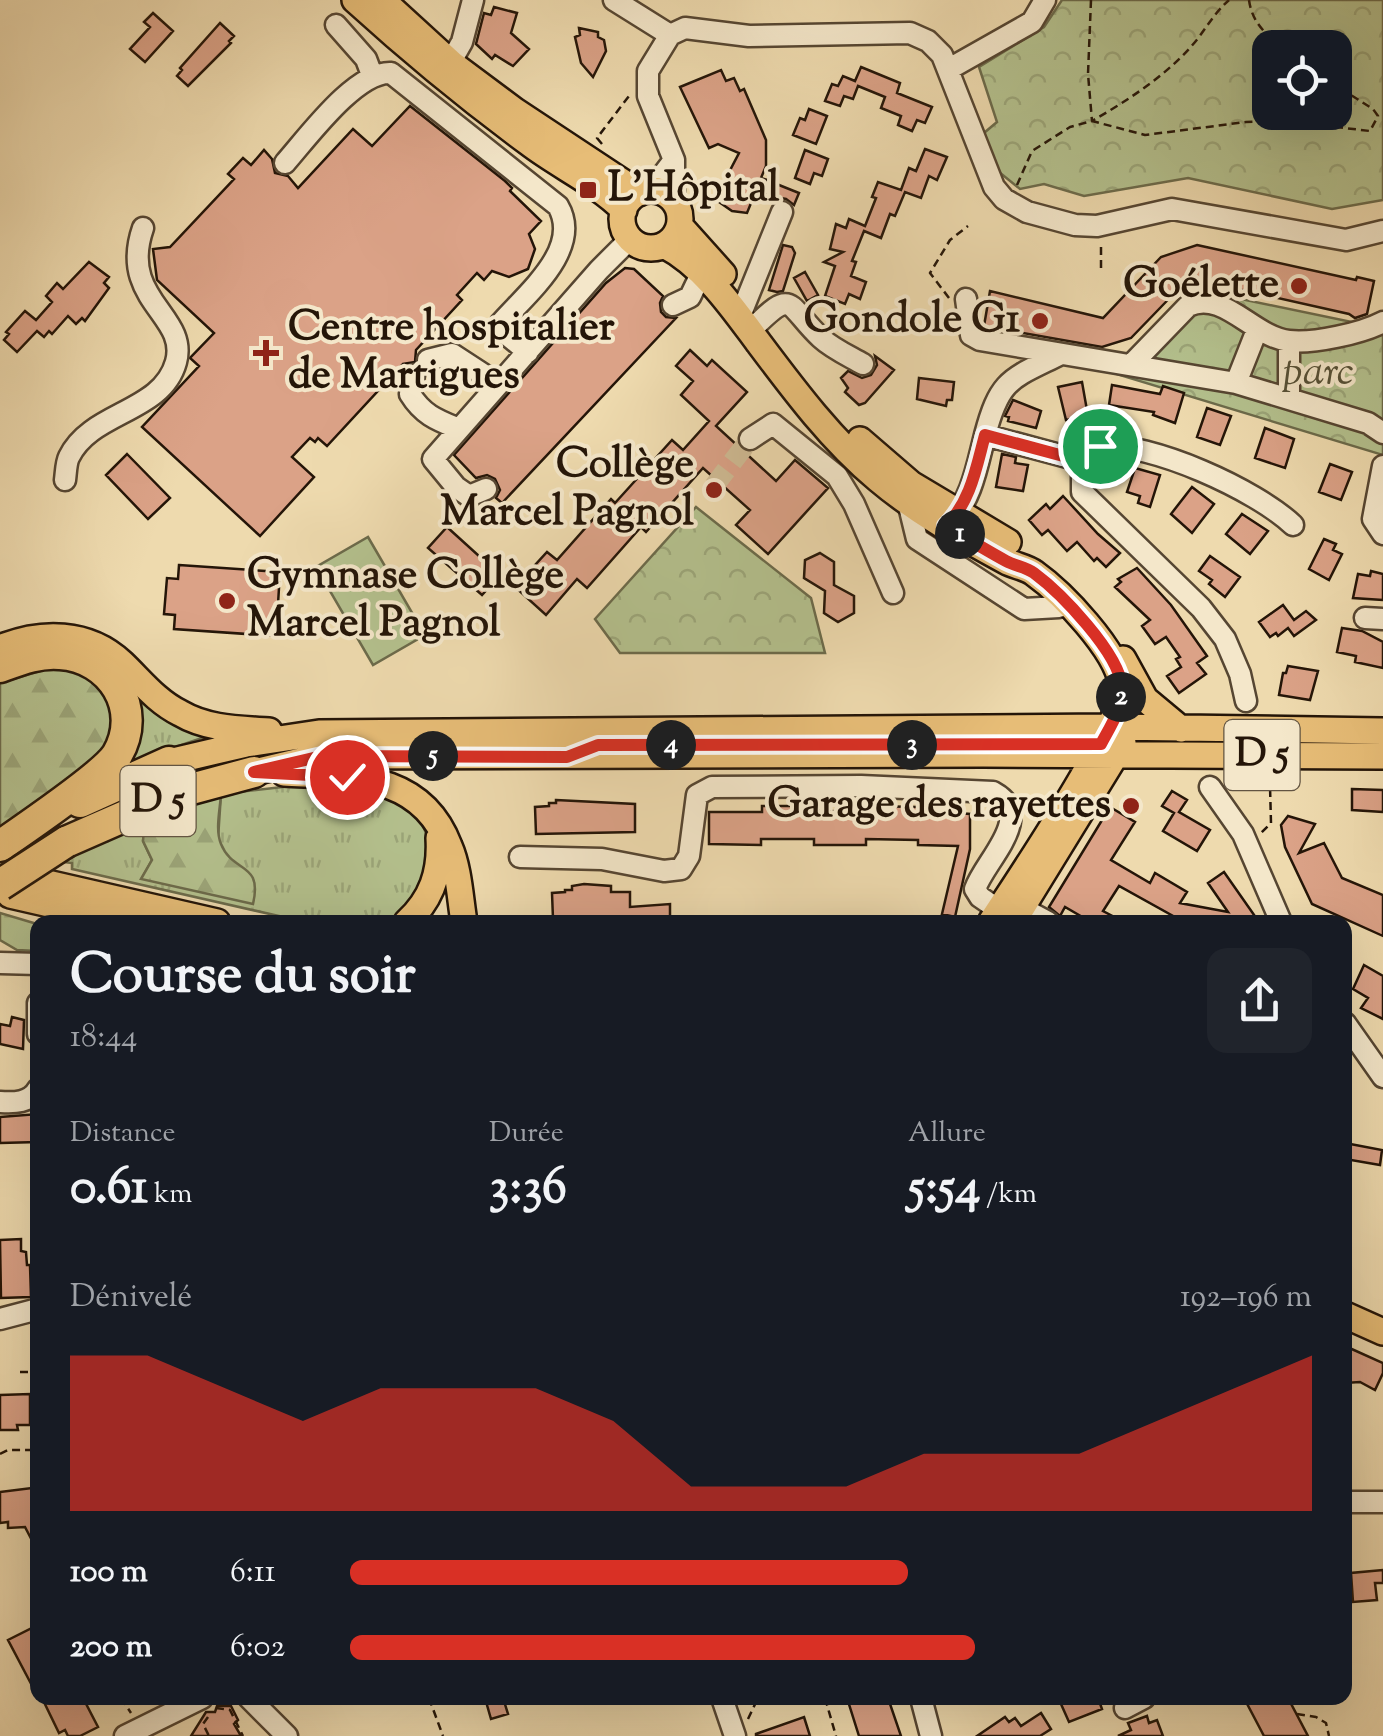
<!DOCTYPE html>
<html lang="fr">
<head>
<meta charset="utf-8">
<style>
	body { margin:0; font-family:"Sorts Mill Goudy",serif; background:#20242c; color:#f1f3f6; height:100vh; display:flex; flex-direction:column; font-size:38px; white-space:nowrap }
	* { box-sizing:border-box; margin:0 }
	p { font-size:32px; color:#9ea1a6 }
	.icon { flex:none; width:55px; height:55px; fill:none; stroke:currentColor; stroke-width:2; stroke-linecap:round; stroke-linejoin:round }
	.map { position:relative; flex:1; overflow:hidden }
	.details { position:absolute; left:30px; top:915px; width:1322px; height:790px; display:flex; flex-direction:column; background:#171b24; border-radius:20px; box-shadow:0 10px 40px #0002 }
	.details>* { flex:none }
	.fabs { position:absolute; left:1252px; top:30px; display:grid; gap:20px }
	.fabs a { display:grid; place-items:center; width:100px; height:100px; border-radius:20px; background:#171b24; box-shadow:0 10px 40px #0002; font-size:50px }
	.pin { position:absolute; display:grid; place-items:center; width:85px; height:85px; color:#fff; margin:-42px; border:5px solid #fff; border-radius:50%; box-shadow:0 2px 10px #0007 }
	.km { position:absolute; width:50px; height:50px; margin:-25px; border-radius:50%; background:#222; color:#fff; font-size:28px; line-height:50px; text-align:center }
	.round { display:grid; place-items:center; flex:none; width:105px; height:105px; border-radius:20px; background:#20242c }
	.head { display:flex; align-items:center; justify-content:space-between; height:170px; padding:0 40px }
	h1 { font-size:55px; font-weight:800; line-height:75px }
	.stats { display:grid; grid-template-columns:repeat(3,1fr); gap:15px; height:170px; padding:10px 40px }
	.stats div { display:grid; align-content:center }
	.stats b { font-size:50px; font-weight:800 }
	.stats small { font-size:28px; font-weight:400 }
	.stats p { font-size:28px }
	.chart { height:280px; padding:20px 40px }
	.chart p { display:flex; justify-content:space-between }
	.chart svg { width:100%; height:180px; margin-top:10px; fill:#d93025; opacity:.7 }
	ul { padding:0 40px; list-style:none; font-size:32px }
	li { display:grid; grid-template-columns:160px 120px 1fr; align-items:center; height:75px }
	li i { height:25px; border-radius:12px; background:#d93025 }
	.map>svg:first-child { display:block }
	.grass { fill:url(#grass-tufts); stroke:#6c6b4b; stroke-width:2.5 }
	.forest { fill:url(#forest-firs); stroke:#6c6b4b; stroke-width:2.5 }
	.park { fill:url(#park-crowns); stroke:#6c6b4b; stroke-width:2.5; fill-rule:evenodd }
	.garden { fill:#b4c18e; stroke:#6c6b4b; stroke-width:2.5 }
	.building { fill:#dba287; stroke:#241508; stroke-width:2.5 }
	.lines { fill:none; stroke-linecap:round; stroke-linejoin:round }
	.minor-tunnel { stroke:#d0bc95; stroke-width:20; stroke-dasharray:20 10; stroke-linecap:butt }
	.minor-casing { stroke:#564632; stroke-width:25 }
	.major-casing { stroke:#241508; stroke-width:30 }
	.highway-casing { stroke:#241508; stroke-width:35 }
	.path { stroke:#241508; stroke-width:2.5; stroke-dasharray:8 5; stroke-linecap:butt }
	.minor { stroke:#f4e7ca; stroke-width:20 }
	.major { stroke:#e7bd77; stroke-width:25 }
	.highway { stroke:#e7bd77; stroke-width:30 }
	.highway-bridge-casing { stroke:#241508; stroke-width:35; stroke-linecap:butt }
	.highway-bridge { stroke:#e7bd77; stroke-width:30 }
	.route-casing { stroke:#fff; stroke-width:20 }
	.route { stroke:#d93025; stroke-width:12 }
	.poi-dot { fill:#8f2418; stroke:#f4e7ca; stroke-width:4 }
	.labels { text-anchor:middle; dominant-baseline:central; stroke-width:8; stroke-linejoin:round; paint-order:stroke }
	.shield { fill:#f4e7ca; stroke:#625442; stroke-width:2.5 }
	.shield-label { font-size:40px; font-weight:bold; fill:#241508 }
	.poi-label { font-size:42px; font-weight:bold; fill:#241508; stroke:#f4e7ca; text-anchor:end }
	.park-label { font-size:42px; font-style:italic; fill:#565137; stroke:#f4e7ca }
</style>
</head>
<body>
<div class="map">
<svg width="1383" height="1736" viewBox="0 0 1383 1736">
	<defs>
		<pattern id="grass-tufts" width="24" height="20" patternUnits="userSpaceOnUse" patternTransform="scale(2.5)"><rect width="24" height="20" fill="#b4c18e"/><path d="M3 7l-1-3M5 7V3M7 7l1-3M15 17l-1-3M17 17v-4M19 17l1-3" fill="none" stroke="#9ba579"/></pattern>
		<pattern id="forest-firs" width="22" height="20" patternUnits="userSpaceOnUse" patternTransform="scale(2.5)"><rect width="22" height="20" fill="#b4c18e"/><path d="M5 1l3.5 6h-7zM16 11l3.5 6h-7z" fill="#9ba579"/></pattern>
		<pattern id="park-crowns" width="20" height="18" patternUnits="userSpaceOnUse" patternTransform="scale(2.5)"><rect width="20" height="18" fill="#b4c18e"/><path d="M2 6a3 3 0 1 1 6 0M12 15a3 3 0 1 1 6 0" fill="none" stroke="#9ba579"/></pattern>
	</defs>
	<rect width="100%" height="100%" fill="#eedaae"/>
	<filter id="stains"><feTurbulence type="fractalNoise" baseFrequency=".002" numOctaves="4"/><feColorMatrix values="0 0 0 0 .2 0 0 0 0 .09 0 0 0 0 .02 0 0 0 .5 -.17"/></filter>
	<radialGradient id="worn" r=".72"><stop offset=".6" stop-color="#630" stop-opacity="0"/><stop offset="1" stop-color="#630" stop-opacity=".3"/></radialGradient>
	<!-- grass -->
	<path class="grass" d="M128,684L208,736L119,766Z
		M300,785C328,786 358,785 385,795C448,819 435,880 394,918L395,922H305L72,869V863L63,862L88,846L145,819L143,841L152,860L142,878L227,858L218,839L221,794Z"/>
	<!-- forest -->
	<path class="forest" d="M50,668C71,668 92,674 105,693C143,750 39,802 0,827V683Z
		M221,794C220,810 215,830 221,844C233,874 263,861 253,904L141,879L152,860L143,841L145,819Z
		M0,913L37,924V951L17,950L0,940Z"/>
	<!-- park -->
	<path class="park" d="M1062,0H1383V200L1332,209L1188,178L1084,196L1044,184L1020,189L999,172L984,133L997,122L979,67L1044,27ZM1270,48H1335V112H1270Z
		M1193,289L1366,325L1383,319V455L1113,373Z
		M696,507L811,598L825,653H620L595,619Z"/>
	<!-- garden -->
	<path class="garden" d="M368,537L425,635L373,665L316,567Z"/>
	<!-- building -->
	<path class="building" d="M494,7L517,13L511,33L529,49L513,66L495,55L492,59L476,44L484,13L491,15Z
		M153,13L173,31L145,62L130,49L150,27L144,22Z
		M220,23L234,36L229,41L231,43L188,86L177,76L182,70L180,68Z
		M579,28L598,32V37L604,40L606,51L593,77L581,63L575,37L580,35Z
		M861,67L900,83L897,93L932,107L925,123L917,120L912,131L898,125L901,116L881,108L885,97L858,86L853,99L844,96L840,106L825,101L832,84L838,86L843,76L855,81Z
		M721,70L726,81L734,78L740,91L744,89L766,140V166L761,178L767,180V196L756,191L747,213L732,211L719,202L726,178L739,153L718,144L709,148L680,87Z
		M410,106L505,181L512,188L510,191L541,221L529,234L535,249L528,269L509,277L492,271L484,280L477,273L457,295L462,300L416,350L415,362L403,364L327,446L318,438L315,442L310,438L292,457L314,477L260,536L142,427L199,366L190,358L214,333L157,280L153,249L170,247L234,179L228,174L243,158L251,165L264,150L272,159L275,173L288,176L298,188L353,129L372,146Z
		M809,109L827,116L816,144L793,135L800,118L805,120Z
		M925,149L947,157L937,180L929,176L921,198L905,192L895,216L890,214L881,238L864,231L852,261L856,262L851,276L866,282L860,299L849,294L845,304L825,296L835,266L824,262L843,252L830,249L836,224L846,228L849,219L865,226L876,198L872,197L878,182L901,190L909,168L916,171Z
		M805,150L828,159L822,176L814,173L810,184L795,178Z
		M774,183L799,193L794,205L786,199L769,196Z
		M783,245L792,247L795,253L783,291L777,292L769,290Z
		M1197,245L1356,280L1357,277L1374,281L1367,314L1355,318L1349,314L1189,278L1131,338L1102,347L984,326L990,291L1103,318L1161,257Z
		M89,262L109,277L104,283L109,288L85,321L82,318L76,324L68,316L52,334L49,331L44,337L37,331L17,352L4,340L9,334L6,332L25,311L36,320L52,302L46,296L57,283L63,289Z
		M625,268L634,269L663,296L660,303L661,312L666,317L676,318L502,503L496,498L500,490L495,479L487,475L476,478L454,455L606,283Z
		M805,272L818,295L807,301L794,278Z
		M690,350L707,366L712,360L747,392L716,426L776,481L795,460L828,488L768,554L736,525L750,510L703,468L646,532L641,527L587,588L577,579L546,615L515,587L547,552L557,560L611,499L615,503L672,440L683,450L709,421L681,395L693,381L676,366Z
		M875,356L894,370L865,403L859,405L845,392L848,388L841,378L848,371L862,378L871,375L877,365Z
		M919,378L954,382L952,400H947L946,406L917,399Z
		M1082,382L1088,416L1066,420L1058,387Z
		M1112,385L1160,394L1163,386L1184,393L1175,423L1153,415L1154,412L1109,405Z
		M1013,400L1041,411L1036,428L1008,421L1009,417L1005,416Z
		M1207,408L1231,416L1220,445L1197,437Z
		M1265,428L1294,439L1285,468L1255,458Z
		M127,454L170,498L148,519L106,475Z
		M1002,454L1016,457L1015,463L1028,465L1023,491L996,487Z
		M1330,464L1352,472L1341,500L1319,492Z
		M1135,468L1160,475L1150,507L1138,503L1140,496L1127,492Z
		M1192,487L1214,504L1192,533L1171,514Z
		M1063,496L1098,534L1120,553L1106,567L1097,558L1094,561L1077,542L1067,551L1048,530L1042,535L1029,520L1046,504L1050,509Z
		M1242,514L1268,531L1250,554L1226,534Z
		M447,527L500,575L482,595L428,548Z
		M1324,539L1336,544L1333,550L1342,554L1329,580L1309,569Z
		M820,553L834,562V585L854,596V613L838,622L824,613L825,591L804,578L805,560Z
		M1210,556L1240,577L1225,597L1209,584L1212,580L1199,571Z
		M179,565L280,572L276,636L174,629L175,615L164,614L167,578L178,579Z
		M1137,568L1171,605L1207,656L1197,663L1206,674L1179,693L1167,676L1181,667L1176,659L1180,657L1166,637L1155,644L1142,626L1150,620L1115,587L1121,582L1118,579Z
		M1371,571L1383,574V600L1353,598L1358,574L1370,576Z
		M1283,605L1294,620L1306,611L1316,620L1294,636L1288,628L1278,636L1276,633L1270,637L1259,622Z
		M1342,628L1362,631L1383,642V668L1355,662L1356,656L1337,652Z
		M1288,666L1318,671L1310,700L1279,695L1283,673H1286Z
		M1352,789L1383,790V812L1352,810Z
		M1172,791L1187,800L1179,812L1210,830L1197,851L1163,831L1174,813L1162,806Z
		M556,800L635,804V832L536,834L535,807L549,806V803H556Z
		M762,806H814V810L866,813V806L918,807L919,810L970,814V849L955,917L942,914L958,846L918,845V840L866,839V845H814V839H761V845L709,844V812H762Z
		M1110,807L1135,822L1111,860L1150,883L1155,873L1187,892L1180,903L1228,912L1208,883L1224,872L1259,922H1184L1119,886L1103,911L1124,922H1091L1065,907L1060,916L1049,907Z
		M1288,816L1315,824L1299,853L1324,843L1342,878L1383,895V936L1312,904L1285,847L1281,825Z
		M584,884L611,886V892H630V907L670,904V922H592V918L553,919L552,893L565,892V890H572V886Z
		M1364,965L1383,976V1019L1361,1008L1368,998L1353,989Z
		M12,1017L24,1020L23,1049L0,1044V1024L10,1026Z
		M38,1114V1142L0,1143V1117Z
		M1345,1143L1382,1150L1380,1165L1345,1159Z
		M21,1239V1251L26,1252L27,1265H30L31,1297L1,1298L0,1240Z
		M1345,1346L1383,1363V1373L1375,1390L1360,1382L1345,1383Z
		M30,1394V1425H17L18,1430H0V1395Z
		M32,1488L38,1490V1552L25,1527L8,1528V1522L0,1523V1492Z
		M1383,1570V1583H1375L1377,1600L1353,1602L1351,1573Z
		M34,1627L38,1635V1697L8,1640Z
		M42,1698H83L98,1727L80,1736H68L65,1730L59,1733Z
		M485,1698H503L508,1714L491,1719Z
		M858,1698H888L901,1736H859L848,1701Z
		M1066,1698H1098L1102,1709L1069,1722L1061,1704L1068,1702Z
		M1244,1698H1288L1308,1736H1264Z
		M217,1706H231L238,1720L234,1724L241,1736H191L206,1712H215Z
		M1041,1713L1051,1729L1040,1736H977L1005,1717L1009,1722L1015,1718L1021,1726Z
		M1147,1716L1149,1723L1157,1720L1163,1736H1118L1131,1730L1128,1723Z
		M804,1717L810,1736H756V1734Z"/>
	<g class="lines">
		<!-- minor-tunnel -->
		<path class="minor-tunnel" d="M714,486L750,439"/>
		<defs>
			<path id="minor" d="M614,0L670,35
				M336,25L366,59L372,75
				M949,69L1032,22L1045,0
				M445,72L462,42L473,0
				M285,163C308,137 356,71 391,73L558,206C583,249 526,294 500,324L506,334L528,352
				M651,190L674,160
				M674,201V160L648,96V71L670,35L685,28L749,36L910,33L928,41L942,55L994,187L1004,199L1027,212L1075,225L1097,226L1172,209L1346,240L1383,231
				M966,299L971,335L980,340L1236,383L1368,423L1383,433
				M673,305L690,297L701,274
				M740,316L782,212
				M750,331C795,286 785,304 821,338C833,349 849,356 863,364
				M1289,341V398
				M428,360L452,354L498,384
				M1132,364L1188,306C1223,289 1253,337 1289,341C1313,344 1362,333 1383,322
				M414,375L410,394C423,415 437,420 459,429
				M1236,383L1257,330
				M985,435C1000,378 1011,379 1061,354
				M750,439L773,424L837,476L854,504L893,593
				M1383,466L1373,519L1383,534
				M65,480C66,473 66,463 69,457C91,411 162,413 176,362C189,315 118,300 143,228
				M486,489L469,496L456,487L433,459L599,270L630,239
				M908,502L917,539L1024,609L1059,607
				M948,524C972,500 977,466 985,435L1082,461
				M1365,618L1383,619
				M1246,701L1240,674L1225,639L1201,608L1082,492V461L1099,446C1151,442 1256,490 1293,525
				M1210,787L1243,834L1281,922
				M520,857L602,859L664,871L681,869L689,856L697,795L712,787L861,786L993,792C1037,816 985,860 975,889L980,897L999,910
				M1022,908L1048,922
				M0,963L38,964
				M38,1003V1034
				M1345,1023L1383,1077
				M0,1102C14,1103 30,1103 38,1089
				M0,1319L38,1309
				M1345,1502H1383
				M249,1698L287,1736
				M722,1698L735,1736
				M921,1698L931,1736
				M1125,1708L1144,1698
				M125,1736L202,1698"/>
			<path id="major" d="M355,0C411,51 468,98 529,143C559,166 597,183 624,210
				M382,0L452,64L515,111L639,193
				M622 219a29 29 0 1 1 58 0a29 29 0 1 1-58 0Z
				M680,226L723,274
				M664,245C704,266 732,307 758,342C794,390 832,441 878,479C917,512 962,537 1006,561C1015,566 1026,567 1034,573C1062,593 1117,650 1122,685C1126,721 1016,884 991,922
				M860,440L911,484L1008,542
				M0,648C41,631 88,631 122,663C141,681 156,701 180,713C207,729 239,729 269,731
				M1123,659L1145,699L1181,729
				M169,762L246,744L319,733L1110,727L1383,731
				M254,772L322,756L983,754L1383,756
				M284,773C351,777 421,772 449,846C459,869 460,898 464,922
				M34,880L217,922
				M10,895L128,922
				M407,922C432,899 441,872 439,838
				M1013,922L1123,743
				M1345,1315L1383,1332"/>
			<path id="highway" d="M0,667C19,660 39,652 60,654C111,657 144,709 117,755C104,775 23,830 0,846
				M80,802L169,762
				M66,842L180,792L254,772"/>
		</defs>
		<!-- minor casing -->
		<use href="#minor" class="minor-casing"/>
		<!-- major casing -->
		<use href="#major" class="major-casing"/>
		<!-- highway casing -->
		<use href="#highway" class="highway-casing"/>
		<!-- path -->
		<path class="path" d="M1091,0L1088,74L1092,121C1130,99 1172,72 1199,37C1210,22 1215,13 1229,0
			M1249,0C1252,22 1265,34 1283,48
			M602,144L597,138L629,96
			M1017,185L1032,151L1070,127L1092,121L1145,135L1246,122L1284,121L1370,131L1378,116L1373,109L1335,85
			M1101,268V244
			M949,298L930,273L950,240L968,226
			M1234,786H1270L1271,823L1261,833
			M31,1177H38
			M36,1212L38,1219
			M36,1329L38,1452
			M20,1372H33
			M0,1454L8,1450H36
			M96,1698H97
			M121,1698L131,1713
			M429,1698L443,1736
			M825,1698L836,1736
			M413,1699L415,1698
			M216,1708L230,1710L243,1736
			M1297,1714L1316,1717L1326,1723L1329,1736
			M208,1717L203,1724L209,1736
			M748,1719L758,1698"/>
		<!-- minor -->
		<use href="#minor" class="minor"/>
		<!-- major -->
		<use href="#major" class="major"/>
		<!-- highway -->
		<use href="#highway" class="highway"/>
		<defs>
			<path id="highway-bridge" d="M0,885L66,842"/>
		</defs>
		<!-- highway-bridge casing -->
		<use href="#highway-bridge" class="highway-bridge-casing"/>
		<!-- highway-bridge -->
		<use href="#highway-bridge" class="highway-bridge"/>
	</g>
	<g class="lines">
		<defs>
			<path id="route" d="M347,777L254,772L322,756L567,757L598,745L1101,744C1110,727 1124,706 1122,687C1119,653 1061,593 1034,573C1026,567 1015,566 1006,561C986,550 966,538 946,526C971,501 976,468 985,435L1082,461L1100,446"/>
		</defs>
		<!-- route casing -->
		<use href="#route" class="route-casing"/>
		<!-- route -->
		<use href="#route" class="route"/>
	</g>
	<!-- markers -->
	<g class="poi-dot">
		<rect x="578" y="180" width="20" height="20" rx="5"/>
		<circle cx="1299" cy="286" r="10"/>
		<circle cx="1040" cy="321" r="10"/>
		<path d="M261 338h10v10h10v10h-10v10h-10v-10h-10v-10h10z"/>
		<circle cx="714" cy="490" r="10"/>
		<circle cx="227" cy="601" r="10"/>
		<circle cx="1131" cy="806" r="10"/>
	</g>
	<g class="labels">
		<!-- shield labels -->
		<g class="shield">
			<rect x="1224.5" y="720" width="75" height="70" rx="8"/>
			<rect x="120.5" y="766" width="75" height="70" rx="8"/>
		</g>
		<g class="shield-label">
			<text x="1262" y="755">D 5</text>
			<text x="158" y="801">D 5</text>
		</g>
		<!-- poi labels -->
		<g class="poi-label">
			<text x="608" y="190" text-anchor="start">L’Hôpital</text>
			<text x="1279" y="286">Goélette</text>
			<text x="1020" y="321">Gondole G1</text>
			<text x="288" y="329" text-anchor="start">Centre hospitalier<tspan x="288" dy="48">de Martigues</tspan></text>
			<text x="694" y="466">Collège<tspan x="694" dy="48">Marcel Pagnol</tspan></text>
			<text x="247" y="577" text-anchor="start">Gymnase Collège<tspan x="247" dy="48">Marcel Pagnol</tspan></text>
			<text x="1111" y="806">Garage des rayettes</text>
		</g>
		<!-- park labels -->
		<g class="park-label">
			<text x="1318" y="374">parc</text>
		</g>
	</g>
	<rect width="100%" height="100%" filter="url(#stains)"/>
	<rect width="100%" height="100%" fill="url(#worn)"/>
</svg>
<div class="fabs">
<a><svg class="icon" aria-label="locate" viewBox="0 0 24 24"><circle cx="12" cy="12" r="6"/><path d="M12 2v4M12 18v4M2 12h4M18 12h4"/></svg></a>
</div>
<div class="pin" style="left:1100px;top:446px;background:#1e9e55"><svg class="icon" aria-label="arrive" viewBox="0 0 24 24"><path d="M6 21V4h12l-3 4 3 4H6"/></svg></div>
<div class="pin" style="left:347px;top:777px;background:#d93025"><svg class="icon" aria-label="check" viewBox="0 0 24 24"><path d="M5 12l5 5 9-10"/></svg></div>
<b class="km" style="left:960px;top:534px">1</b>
<b class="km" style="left:1121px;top:697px">2</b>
<b class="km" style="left:912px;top:745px">3</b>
<b class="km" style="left:671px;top:745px">4</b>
<b class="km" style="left:433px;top:756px">5</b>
<section class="details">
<div class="head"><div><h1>Course du soir</h1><p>18:44</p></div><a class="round"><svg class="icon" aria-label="share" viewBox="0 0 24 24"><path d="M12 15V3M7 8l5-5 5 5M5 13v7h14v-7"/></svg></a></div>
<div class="stats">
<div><p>Distance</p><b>0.61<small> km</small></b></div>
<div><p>Durée</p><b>3:36</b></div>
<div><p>Allure</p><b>5:54<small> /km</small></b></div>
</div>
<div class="chart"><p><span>Dénivelé</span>192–196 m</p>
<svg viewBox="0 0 160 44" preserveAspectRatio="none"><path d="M0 44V6L10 6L20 14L30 22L40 14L50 14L60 14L70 22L80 38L90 38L100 38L110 30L120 30L130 30L140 22L150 14L160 6V44z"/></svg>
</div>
<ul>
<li><b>100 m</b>6:11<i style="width:58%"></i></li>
<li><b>200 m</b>6:02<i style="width:65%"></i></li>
</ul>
</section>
</div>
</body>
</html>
